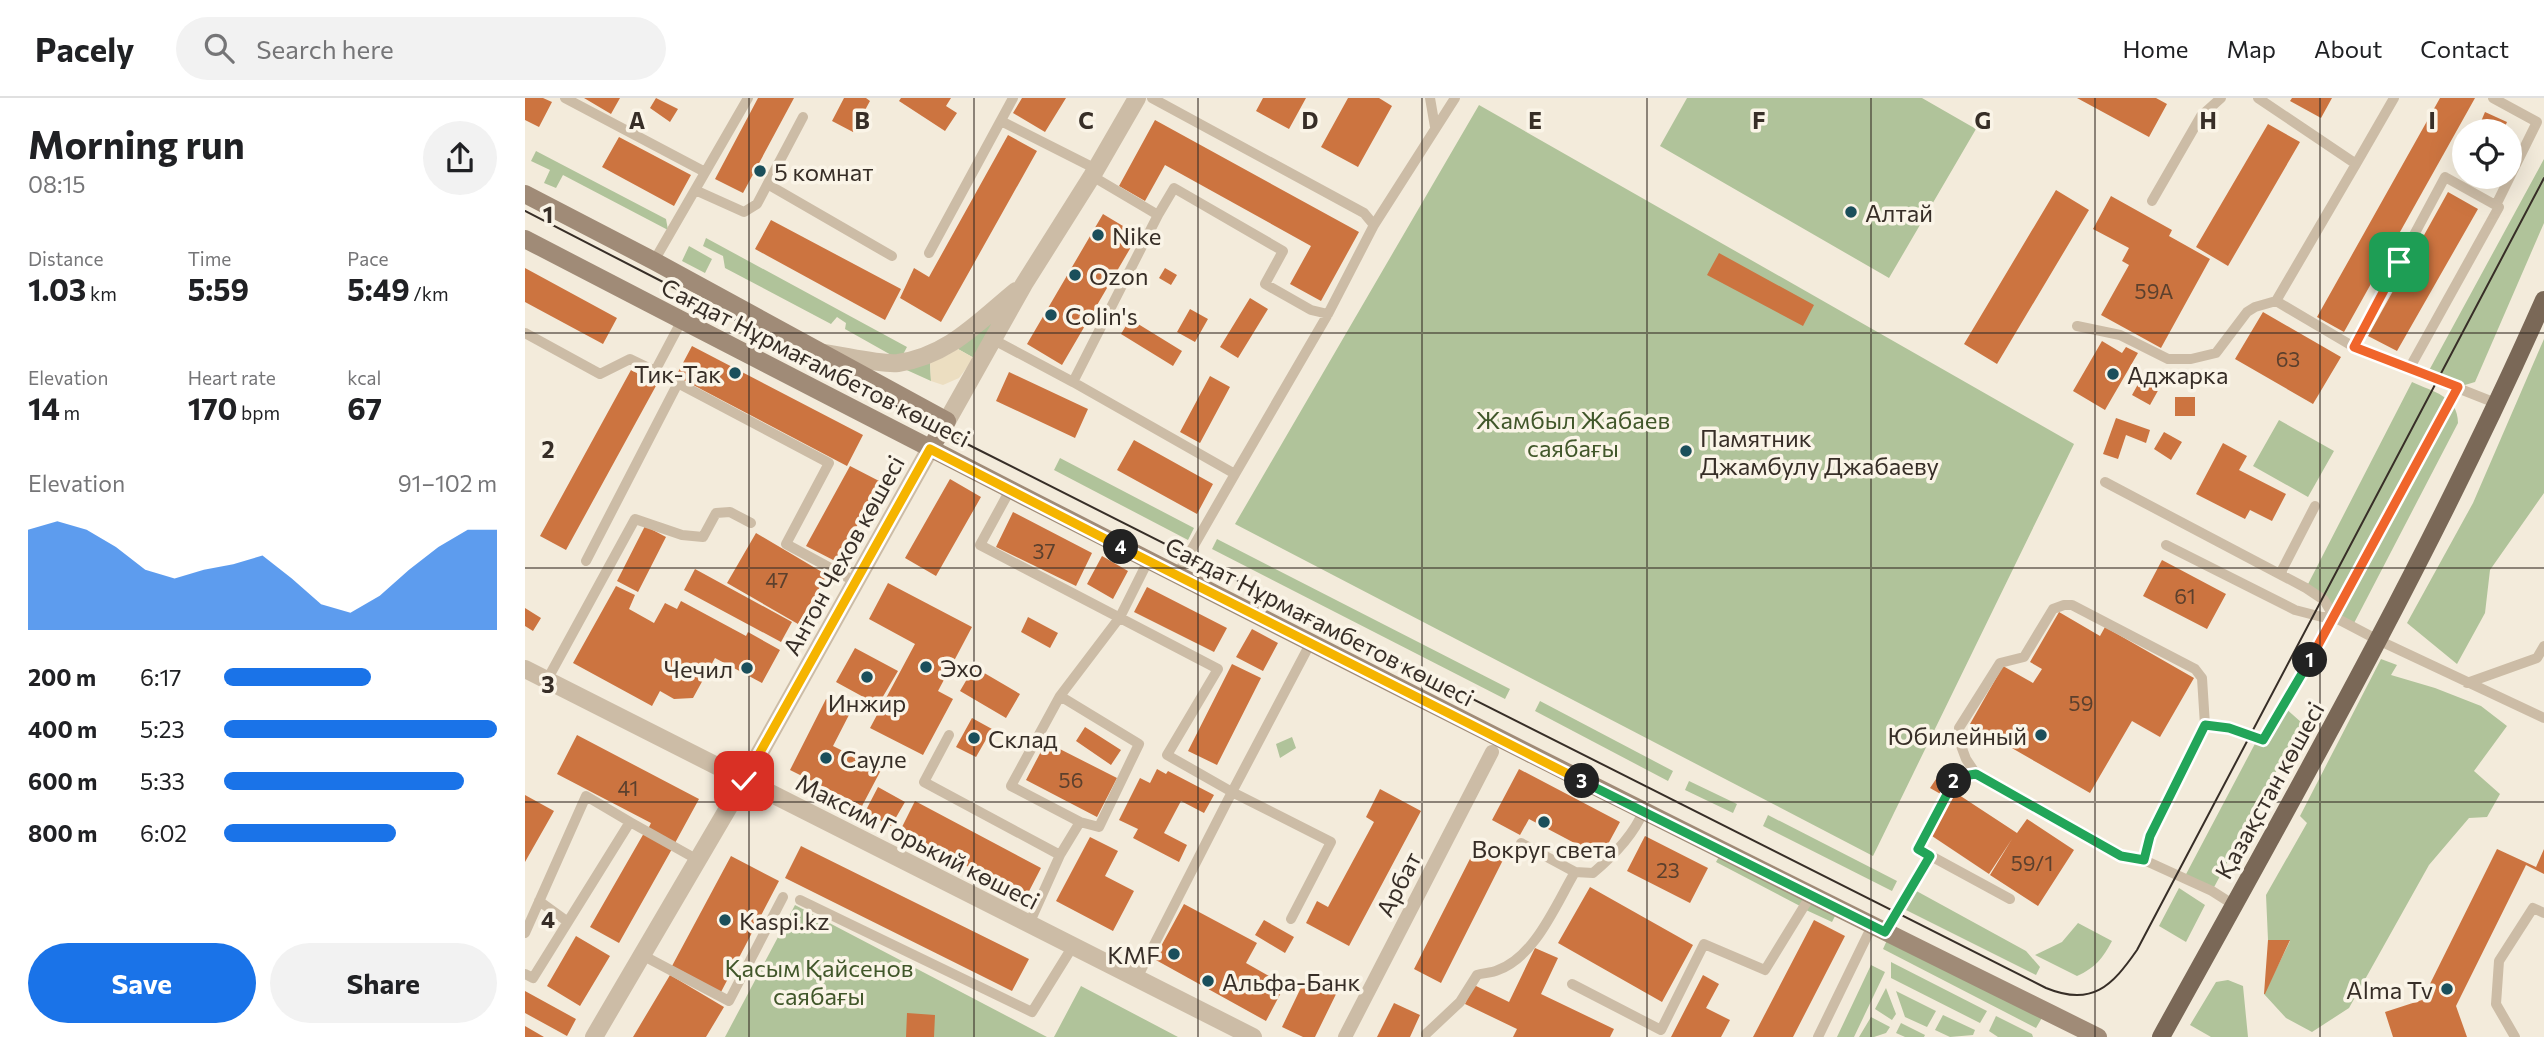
<!DOCTYPE html>
<html lang="en">
<head>
<meta charset="utf-8">
<style>
	body { margin:0; font-family:Commissioner,sans-serif; background:#f2f2f2; color:#202124; height:100vh; display:flex; flex-direction:column; font-size:26px; white-space:nowrap }
	* { box-sizing:border-box; margin:0 }
	p { font-size:23px; color:#757577 }
	.icon { flex:none; width:38px; height:38px; fill:none; stroke:currentColor; stroke-width:2; stroke-linecap:round; stroke-linejoin:round }
	.map { position:relative; flex:1; overflow:hidden }
	.side { display:flex; flex-direction:column; background:#fff; width:525px }
	.side>* { flex:none }
	.tools { position:absolute; left:1927px; top:21px; display:grid; gap:14px }
	.tools a { display:grid; place-items:center; width:70px; height:70px; border-radius:50%; background:#fff; box-shadow:0 7px 28px #0002; font-size:35px }
	.pin { position:absolute; display:grid; place-items:center; width:60px; height:60px; color:#fff; margin:-30px; border-radius:14px; box-shadow:0 4px 10px #0006 }
	.km { position:absolute; width:35px; height:35px; margin:-18px; border-radius:50%; background:#222; color:#fff; font-size:19px; line-height:35px; text-align:center }
	.round { display:grid; place-items:center; flex:none; width:74px; height:74px; border-radius:37px; background:#f2f2f2 }
	.headline { display:flex; align-items:center; justify-content:space-between; height:119px; padding:0 28px }
	h1 { font-size:38px; font-weight:700; line-height:52px }
	.metrics { display:grid; grid-template-columns:repeat(3,1fr); gap:10px; height:119px; padding:7px 28px }
	.metrics div { display:grid; align-content:center }
	.metrics b { font-size:30px; font-weight:700 }
	.metrics small { font-size:19px; font-weight:400 }
	.metrics p { font-size:19px }
	.chart { height:196px; padding:14px 28px }
	.chart p { display:flex; justify-content:space-between }
	.chart svg { width:100%; height:126px; margin-top:7px; fill:#1a73e8; opacity:.7 }
	.primary-button { display:flex; gap:14px; margin-top:auto; padding:14px 28px }
	.primary-button a { flex:1; height:80px; border-radius:42px; background:#1a73e8; color:#fff; font-size:28px; font-weight:700; line-height:80px; text-align:center }
	.primary-button a+a { background:#f2f2f2; color:#202124 }
	ul { padding:0 28px; list-style:none; font-size:23px }
	li { display:grid; grid-template-columns:112px 84px 1fr; align-items:center; height:52px }
	li i { height:18px; border-radius:9px; background:#1a73e8 }
	header { display:flex; align-items:center; gap:42px; box-sizing:border-box; height:98px; padding:0 35px; background:#fff; border-bottom:2px solid #e0e0e0 }
	header strong { font-size:33px }
	nav { display:flex; gap:38px; margin-inline-start:auto; font-size:24px }
	.search { width:490px; height:63px; background:#f2f2f2; display:flex; align-items:center; gap:18px; box-sizing:border-box; padding:0 24px; border-radius:38px; color:#757577; font-size:26px }
	main { display:flex; flex:1; min-height:0 }
	.map>svg:first-child { display:block }
	.green { fill:#b0c39a }
	.plaza { fill:#ecdec1 }
	.building { fill:#cc7440 }
	.lines { fill:none; stroke-linecap:round; stroke-linejoin:round }
	.service { stroke:#ccbca6; stroke-width:10 }
	.pedestrian { stroke:#ccbca6; stroke-width:14 }
	.minor { stroke:#ccbca6; stroke-width:18 }
	.tertiary { stroke:#ccbca6; stroke-width:18 }
	.secondary { stroke:#a08b77; stroke-width:18 }
	.primary { stroke:#7a6857; stroke-width:18 }
	.tram { stroke:#372e27; stroke-width:2 }
	.split-1-casing { stroke:#fff; stroke-width:14 }
	.split-2-casing { stroke:#fff; stroke-width:14 }
	.split-3-casing { stroke:#fff; stroke-width:14 }
	.split-4-casing { stroke:#fff; stroke-width:14 }
	.split-5-casing { stroke:#fff; stroke-width:14 }
	.split-1 { stroke:#f0652b; stroke-width:9 }
	.split-2 { stroke:#22a559; stroke-width:9 }
	.split-3 { stroke:#22a559; stroke-width:9 }
	.split-4 { stroke:#f5b400; stroke-width:9 }
	.split-5 { stroke:#f5b400; stroke-width:9 }
	.grid { fill:none; stroke:#372e27; stroke-width:2; stroke-opacity:0.55 }
	.poi-dot { fill:#1b4f5b; stroke:#faf4e7; stroke-width:2.5 }
	.labels { text-anchor:middle; dominant-baseline:central; stroke-width:7; stroke-linejoin:round; paint-order:stroke }
	.number-label { font-size:21px; fill:#5c402d }
	.poi-label { font-size:24px; fill:#372e27; stroke:#faf4e7; text-anchor:start }
	.street-label { font-size:24px; fill:#372e27; stroke:#faf4e7 }
	.park-label { font-size:24px; fill:#41572a; stroke:#faf4e7 }
	.grid-label { font-size:23px; text-anchor:middle; font-weight:bold; fill:#372e27; stroke:#faf4e7; stroke-width:7; stroke-linejoin:round; paint-order:stroke }
</style>
</head>
<body>
<header>
<strong>Pacely</strong>
<div class="search"><svg class="icon" aria-label="search" viewBox="0 0 24 24"><circle cx="10" cy="10" r="6"/><path d="M15 15l6 6"/></svg>Search here</div>
<nav><a>Home</a><a>Map</a><a>About</a><a>Contact</a></nav>
</header>
<main>
<section class="side">
<div class="headline"><div><h1>Morning run</h1><p>08:15</p></div><a class="round"><svg class="icon" aria-label="share" viewBox="0 0 24 24"><path d="M12 15V3M7 8l5-5 5 5M5 13v7h14v-7"/></svg></a></div>
<div class="metrics">
<div><p>Distance</p><b>1.03<small> km</small></b></div>
<div><p>Time</p><b>5:59</b></div>
<div><p>Pace</p><b>5:49<small> /km</small></b></div>
</div>
<div class="metrics">
<div><p>Elevation</p><b>14<small> m</small></b></div>
<div><p>Heart rate</p><b>170<small> bpm</small></b></div>
<div><p>kcal</p><b>67</b></div>
</div>
<div class="chart"><p><span>Elevation</span>91–102 m</p>
<svg viewBox="0 0 160 44" preserveAspectRatio="none"><path d="M0 44V9L10 6L20 9L30 15L40 23L50 26L60 23L70 21L80 18L90 26L100 35L110 38L120 32L130 23L140 15L150 9L160 9V44z"/></svg>
</div>
<ul>
<li><b>200 m</b>6:17<i style="width:54%"></i></li>
<li><b>400 m</b>5:23<i style="width:100%"></i></li>
<li><b>600 m</b>5:33<i style="width:88%"></i></li>
<li><b>800 m</b>6:02<i style="width:63%"></i></li>
</ul>
<div class="primary-button"><a>Save</a><a>Share</a></div>
</section>
<div class="map">
<svg width="2019" height="939" viewBox="0 0 2019 939">
	<rect width="100%" height="100%" fill="#f3ebdb"/>
	<!-- green -->
	<path class="green" d="M1162,0H1397L1451,31L1364,180L1135,48Z
		M954,7L1549,346L1348,758L710,426Z
		M11,53L141,121L143,132L38,77L31,90L19,85L25,72L6,63Z
		M2019,61V125L1950,284L1933,289L1901,278Z
		M181,140L382,249L375,262L320,231L321,225L312,219L306,226L200,170L198,158L178,148Z
		M164,148L187,161L180,175L157,163Z
		M474,214L449,260L433,251Z
		M2019,241V395L1965,472L1960,515L1932,566L1882,525L1948,405Z
		M405,264L406,283L375,269Z
		M1887,284C1908,294 1933,298 1933,325L1827,529L1781,490Z
		M1754,322L1809,353L1783,399L1728,368Z
		M535,360L669,430L663,442L529,372Z
		M692,441L985,591L980,601L687,451Z
		M1856,561L1872,567L1866,577L1910,590L1956,608L1982,628L1949,673L1975,696L1962,719L1944,720L1904,767L1824,910L1787,934L1761,920L1739,896L1765,843L1743,842L1741,797L1782,725L1775,718Z
		M1015,603L1148,673L1143,683L1010,613Z
		M1758,608L1777,625L1687,793L1659,780L1733,640Z
		M767,639L771,650L755,660L751,646Z
		M1164,683L1212,706L1208,715L1160,692Z
		M1243,717L1372,783L1367,793L1238,728Z
		M1196,755L1280,797L1275,808L1191,764Z
		M1386,790L1501,853L1515,869L1511,877L1375,809Z
		M1654,790L1680,807L1661,844L1634,828Z
		M1287,801L1312,814L1307,824L1281,812Z
		M270,807L522,939H200Z
		M1553,825L1587,843C1578,860 1570,870 1552,878L1510,857L1537,844Z
		M1363,840L1518,918L1511,930L1358,851Z
		M1366,864L1462,913L1455,925L1366,880Z
		M1346,867L1360,874L1329,939H1312Z
		M1703,882L1718,888L1723,939H1686L1665,927L1691,884Z
		M556,888L653,939H529Z
		M1361,890L1371,916L1367,922L1350,911Z
		M1371,893L1411,913L1402,929L1380,919Z
		M1418,917L1450,932L1448,937L1425,939L1410,932Z
		M1471,918L1507,936L1508,939H1473L1464,933Z
		M1346,919L1365,929L1361,935L1349,939H1334Z
		M1376,925L1400,937L1399,939H1380L1371,935Z"/>
	<!-- plaza -->
	<path class="plaza" d="M433,251L449,260L434,280L418,287L406,283L405,264L417,260Z"/>
	<!-- building -->
	<path class="building" d="M0,0H18L27,4L14,29L0,22Z
		M59,0H95L86,16Z
		M131,0L153,11L145,24L125,10Z
		M233,0H269L218,95L190,81Z
		M319,0H341L345,3L328,34L307,23Z
		M376,0H426L421,8L432,15L420,33L374,3Z
		M497,0H541L520,34L488,15Z
		M738,0H781L764,31L731,13Z
		M823,0H854L867,8L833,69L796,49Z
		M1552,0H1631L1642,6L1624,39Z
		M1767,0H1807L1796,20L1765,3Z
		M1915,0H1950L1819,234L1792,219Z
		M1960,14L1982,24L1978,33H1952Z
		M630,22L834,134L796,203L765,186L786,148L640,67L620,103L594,88Z
		M1743,26L1775,44L1703,168L1671,149Z
		M483,37L512,53L416,224L375,200L389,170L404,179Z
		M94,39L166,77L149,108L77,69Z
		M1531,92L1564,112L1472,266L1439,246Z
		M1923,94L1953,111L1872,253L1843,238Z
		M1586,98L1647,132L1644,138L1685,161L1636,250L1576,217L1604,167L1597,163L1604,150L1568,131Z
		M578,116L613,137L537,267L502,246Z
		M246,122L376,191L360,222L230,151Z
		M1194,155L1289,207L1278,228L1182,177Z
		M0,170L92,220L78,246L0,204Z
		M640,170L652,177L646,187L634,180Z
		M725,200L743,211L713,260L695,249Z
		M665,211L683,221L670,244L652,234Z
		M1738,214L1816,259L1788,306L1710,261Z
		M605,221L657,253L648,268L596,236Z
		M1577,243L1597,255L1601,249L1613,255L1580,312L1548,293Z
		M167,248L338,337L322,368L151,278Z
		M106,272L132,286L41,452L15,438Z
		M484,274L563,311L550,340L471,303Z
		M685,278L705,289L675,345L655,334Z
		M1617,279L1635,289L1625,307L1607,297Z
		M1650,299H1670V318H1650Z
		M1591,320L1625,332L1621,345L1601,337L1593,361L1578,356Z
		M1639,334L1657,344L1646,362L1629,351Z
		M609,342L688,386L672,416L592,372Z
		M1698,345L1722,358L1714,372L1761,396L1747,423L1725,412L1720,421L1671,396Z
		M325,368L356,384L312,464L281,448Z
		M425,381L456,399L411,478L380,460Z
		M488,414L567,455L551,488L471,449Z
		M120,428L141,439L113,494L92,483Z
		M231,435L302,477L273,526L202,485Z
		M577,458L603,473L588,501L562,486Z
		M1637,462L1701,496L1682,531L1618,498Z
		M170,471L267,524L256,544L159,492Z
		M363,485L447,529L413,593L428,601L398,657L345,630L390,546L344,521Z
		M91,488L110,497L104,511L129,525L140,505L152,511L156,503L221,538L223,534L255,552L237,585L190,560L168,600L149,601L135,593L127,608L48,565Z
		M622,489L702,530L689,554L609,514Z
		M0,510L16,520L8,533L0,528Z
		M1534,514L1575,538L1580,529L1669,580L1635,639L1607,623L1565,695L1445,626L1478,568L1508,585L1517,571L1505,564Z
		M503,519L533,535L525,550L496,534Z
		M727,531L753,545L738,573L711,559Z
		M330,550L373,573L353,607L311,584Z
		M707,566L736,580L692,667L663,653Z
		M449,569L495,596L481,620L435,593Z
		M301,601L326,613L308,648L356,672L337,708L265,672Z
		M447,620L467,631L451,659L431,649Z
		M560,629L596,652L586,667L551,643Z
		M52,637L174,701L150,745L123,731L126,725L32,676Z
		M521,644L592,680L572,719L501,682Z
		M632,671L641,676L643,673L689,697L679,715L656,703L639,735L662,747L654,764L608,740L613,731L594,722L615,680L625,685Z
		M994,671L1095,724L1076,759L1004,721L995,737L967,722Z
		M1415,675L1428,683L1419,698L1405,690Z
		M353,689L380,704L366,728L340,714Z
		M855,691L896,713L824,848L781,825L792,803L803,809L849,724L841,719Z
		M1431,695L1492,735L1502,721L1549,752L1513,808L1465,777L1487,741L1464,776L1404,736Z
		M0,697L29,713L0,764Z
		M390,703L516,770L501,799L375,733Z
		M119,735L147,751L94,845L65,829Z
		M1120,738L1183,770L1165,805L1102,773Z
		M565,739L593,753L580,778L609,793L588,833L531,803Z
		M952,747L979,760L916,885L889,871Z
		M276,748L504,861L487,893L260,780Z
		M1972,751L2011,769L2019,751V776L2001,767L1931,908L1942,939H1868L1860,914L1897,902Z
		M206,758L254,783L196,894L147,868Z
		M1065,789L1168,847L1137,904L1033,845Z
		M659,806L732,845L721,865L760,887L741,923L629,861Z
		M739,822L769,839L760,855L730,837Z
		M1289,822L1320,838L1268,939H1228Z
		M51,838L85,858L55,908L22,888Z
		M1743,842H1765L1740,896H1739Z
		M1010,850L1033,860L1016,896L1089,931L1085,939H988L992,931L940,906L949,887L984,904Z
		M784,873L815,888L790,939H778L757,929Z
		M145,877L199,909L181,939H108Z
		M1178,877L1194,886L1181,910L1205,922L1196,939H1146Z
		M0,893L51,921L42,938L0,915Z
		M869,905L895,917L885,939H852Z
		M382,915L410,917L409,939H381Z
		M0,928L19,939H0Z"/>
	<g class="lines">
		<!-- service -->
		<path class="service" d="M40,0L180,74
			M627,0L839,115L849,127
			M905,0L910,29
			M1733,0L1831,66L1751,203L1829,249L1973,306
			M1968,0L2012,24L1971,107
			M476,23L571,71
			M1831,66L1869,0
			M567,78L633,117L548,284L710,376L652,477
			M244,87L367,158
			M170,92L219,114L232,106L278,19
			M1627,103L1676,18L1696,0
			M633,117L649,90L758,153L740,186L786,212L803,216
			M404,155L488,0
			M129,163L223,0
			M156,224L130,273L304,365L261,446L331,484
			M1552,228L1595,237L1643,261H1666L1691,255L1722,214L1730,209L1751,203
			M0,235L75,276L105,261L130,273
			M469,242L548,284
			M1829,249L1920,79L1974,109L1884,271
			M710,376L803,216L849,127L930,0
			M1580,384L1781,490L1799,502L1809,519L1933,289
			M485,392L455,447L693,571L642,657L707,694L785,546
			M1641,447L1770,512L1797,519H1809
			M61,463L153,285
			M1755,476L1790,408
			M22,582L110,421L157,437L178,439L191,415L205,414L226,425
			M1942,585L2012,560L2019,548
			M535,598L486,688L555,724
			M424,637L399,684L535,757
			M1451,676L1441,661L1435,645L1434,630L1475,565L1499,559L1528,511L1539,507H1547L1670,571L1677,580L1680,627
			M105,724L173,762
			M996,745L1050,774
			M1619,762L1687,793L1709,807
			M1485,801L1393,751L1432,679L1451,676L1596,758L1619,762L1625,739L1680,627L1704,630L1738,642L1809,519L1853,542L2019,620
			M275,802L507,914L548,848
			M14,803L43,824
			M504,826L535,757L555,724L574,729L614,646L535,598L595,519L623,463
			M1360,834L1405,758
			M0,835L61,698L105,724L8,880L0,876
			M117,857L204,903L258,799
			M612,880L707,694L806,744L766,821
			M1047,886L1136,932L1179,846L1240,872L1286,797
			M901,936L935,904L952,877C958,875 967,875 973,872C1010,859 1031,806 1050,774L1068,775C1088,758 1108,738 1118,714
			M1293,939L1347,828
			M1990,939L1971,906L1974,863L2008,810L2019,815"/>
		<!-- pedestrian -->
		<path class="pedestrian" d="M820,939L967,654"/>
		<!-- minor -->
		<path class="minor" d="M0,571L728,939
			M69,939L219,683L405,351"/>
		<!-- tertiary -->
		<path class="tertiary" d="M298,255C317,257 355,267 373,265C423,258 453,224 491,193
			M422,323L499,186L567,78L612,0"/>
		<!-- secondary -->
		<path class="secondary" d="M0,96L129,163L422,323L405,351
			M0,141C522,412 1046,679 1573,939"/>
		<!-- primary -->
		<path class="primary" d="M1636,939C1770,697 1907,455 2019,202"/>
		<!-- tram -->
		<path class="tram" d="M0,113L175,203L440,345L1521,890C1567,909 1587,888 1612,852L2019,80"/>
	</g>
	<g class="lines">
		<defs>
			<path id="split-1" d="M1785,562L1933,289L1829,249L1874,164"/>
			<path id="split-2" d="M1429,683L1432,679L1451,676L1596,758L1619,762L1625,738L1680,627L1704,630L1738,642L1785,562"/>
			<path id="split-3" d="M1057,683L1360,834L1405,758L1393,751L1429,683"/>
			<path id="split-4" d="M596,449L1057,683"/>
			<path id="split-5" d="M219,683L405,351L596,449"/>
		</defs>
		<!-- split-1 casing -->
		<use href="#split-1" class="split-1-casing"/>
		<!-- split-2 casing -->
		<use href="#split-2" class="split-2-casing"/>
		<!-- split-3 casing -->
		<use href="#split-3" class="split-3-casing"/>
		<!-- split-4 casing -->
		<use href="#split-4" class="split-4-casing"/>
		<!-- split-5 casing -->
		<use href="#split-5" class="split-5-casing"/>
		<!-- split-1 -->
		<use href="#split-1" class="split-1"/>
		<!-- split-2 -->
		<use href="#split-2" class="split-2"/>
		<!-- split-3 -->
		<use href="#split-3" class="split-3"/>
		<!-- split-4 -->
		<use href="#split-4" class="split-4"/>
		<!-- split-5 -->
		<use href="#split-5" class="split-5"/>
	</g>
	<!-- grid -->
	<path class="grid" d="M224,0V939M449,0V939M673,0V939M897,0V939M1122,0V939M1346,0V939M1570,0V939M1795,0V939M0,235H2019M0,470H2019M0,704H2019"/>
	<!-- markers -->
	<g class="poi-dot">
		<circle cx="235" cy="73" r="7"/>
		<circle cx="1326" cy="114" r="7"/>
		<circle cx="573" cy="137" r="7"/>
		<circle cx="550" cy="177" r="7"/>
		<circle cx="526" cy="217" r="7"/>
		<circle cx="210" cy="275" r="7"/>
		<circle cx="1588" cy="276" r="7"/>
		<circle cx="1161" cy="353" r="7"/>
		<circle cx="401" cy="569" r="7"/>
		<circle cx="222" cy="570" r="7"/>
		<circle cx="342" cy="579" r="7"/>
		<circle cx="1516" cy="637" r="7"/>
		<circle cx="449" cy="640" r="7"/>
		<circle cx="301" cy="660" r="7"/>
		<circle cx="1019" cy="724" r="7"/>
		<circle cx="200" cy="822" r="7"/>
		<circle cx="649" cy="856" r="7"/>
		<circle cx="683" cy="883" r="7"/>
		<circle cx="1922" cy="891" r="7"/>
	</g>
	<g class="labels">
		<!-- number labels -->
		<g class="number-label">
			<text x="1629" y="192">59А</text>
			<text x="1763" y="260">63</text>
			<text x="519" y="452">37</text>
			<text x="252" y="481">47</text>
			<text x="1660" y="497">61</text>
			<text x="1556" y="604">59</text>
			<text x="546" y="681">56</text>
			<text x="103" y="689">41</text>
			<text x="1507" y="764">59/1</text>
			<text x="1143" y="771">23</text>
		</g>
		<!-- poi labels -->
		<g class="poi-label">
			<text x="249" y="73">5 комнат</text>
			<text x="1340" y="114">Алтай</text>
			<text x="587" y="137">Nike</text>
			<text x="564" y="177">Ozon</text>
			<text x="540" y="217">Colin's</text>
			<text x="196" y="275" text-anchor="end">Тик-Так</text>
			<text x="1602" y="276">Аджарка</text>
			<text x="1175" y="339">Памятник<tspan x="1175" dy="28">Джамбулу Джабаеву</tspan></text>
			<text x="415" y="569">Эхо</text>
			<text x="208" y="570" text-anchor="end">Чечил</text>
			<text x="342" y="604" text-anchor="middle">Инжир</text>
			<text x="1502" y="637" text-anchor="end">Юбилейный</text>
			<text x="463" y="640">Склад</text>
			<text x="315" y="660">Сауле</text>
			<text x="1019" y="750" text-anchor="middle">Вокруг света</text>
			<text x="214" y="822">Kaspi.kz</text>
			<text x="635" y="856" text-anchor="end">KMF</text>
			<text x="697" y="883">Альфа-Банк</text>
			<text x="1908" y="891" text-anchor="end">Alma Tv</text>
		</g>
		<!-- street labels -->
		<g class="street-label">
			<text transform="translate(291 264) rotate(27)">Сағдат Нұрмағамбетов көшесі</text>
			<text transform="translate(318 457) rotate(-61)">Антон Чехов көшесі</text>
			<text transform="translate(795 523) rotate(27)">Сағдат Нұрмағамбетов көшесі</text>
			<text transform="translate(1744 692) rotate(-61)">Қазақстан көшесі</text>
			<text transform="translate(393 743) rotate(27)">Максим Горький көшесі</text>
			<text transform="translate(873 786) rotate(-63)">Арбат</text>
		</g>
		<!-- park labels -->
		<g class="park-label">
			<text x="1048" y="321">Жамбыл Жабаев<tspan x="1048" dy="28">саябағы</tspan></text>
			<text x="294" y="869">Қасым Қайсенов<tspan x="294" dy="28">саябағы</tspan></text>
		</g>
	</g>
	<g class="grid-label">
		<text x="112" y="31">A</text>
		<text x="337" y="31">B</text>
		<text x="561" y="31">C</text>
		<text x="785" y="31">D</text>
		<text x="1010" y="31">E</text>
		<text x="1234" y="31">F</text>
		<text x="1458" y="31">G</text>
		<text x="1683" y="31">H</text>
		<text x="1907" y="31">I</text>
		<text x="23" y="125">1</text>
		<text x="23" y="360">2</text>
		<text x="23" y="595">3</text>
		<text x="23" y="830">4</text>
	</g>
</svg>
<div class="tools">
<a><svg class="icon" aria-label="locate" viewBox="0 0 24 24"><circle cx="12" cy="12" r="6"/><path d="M12 2v4M12 18v4M2 12h4M18 12h4"/></svg></a>
</div>
<div class="pin" style="left:1874px;top:164px;background:#1e9e55"><svg class="icon" aria-label="arrive" viewBox="0 0 24 24"><path d="M6 21V4h12l-3 4 3 4H6"/></svg></div>
<div class="pin" style="left:219px;top:683px;background:#d93025"><svg class="icon" aria-label="check" viewBox="0 0 24 24"><path d="M5 12l5 5 9-10"/></svg></div>
<b class="km" style="left:1785px;top:562px">1</b>
<b class="km" style="left:1429px;top:683px">2</b>
<b class="km" style="left:1057px;top:683px">3</b>
<b class="km" style="left:596px;top:449px">4</b>
</div>
</main>
</body>
</html>
